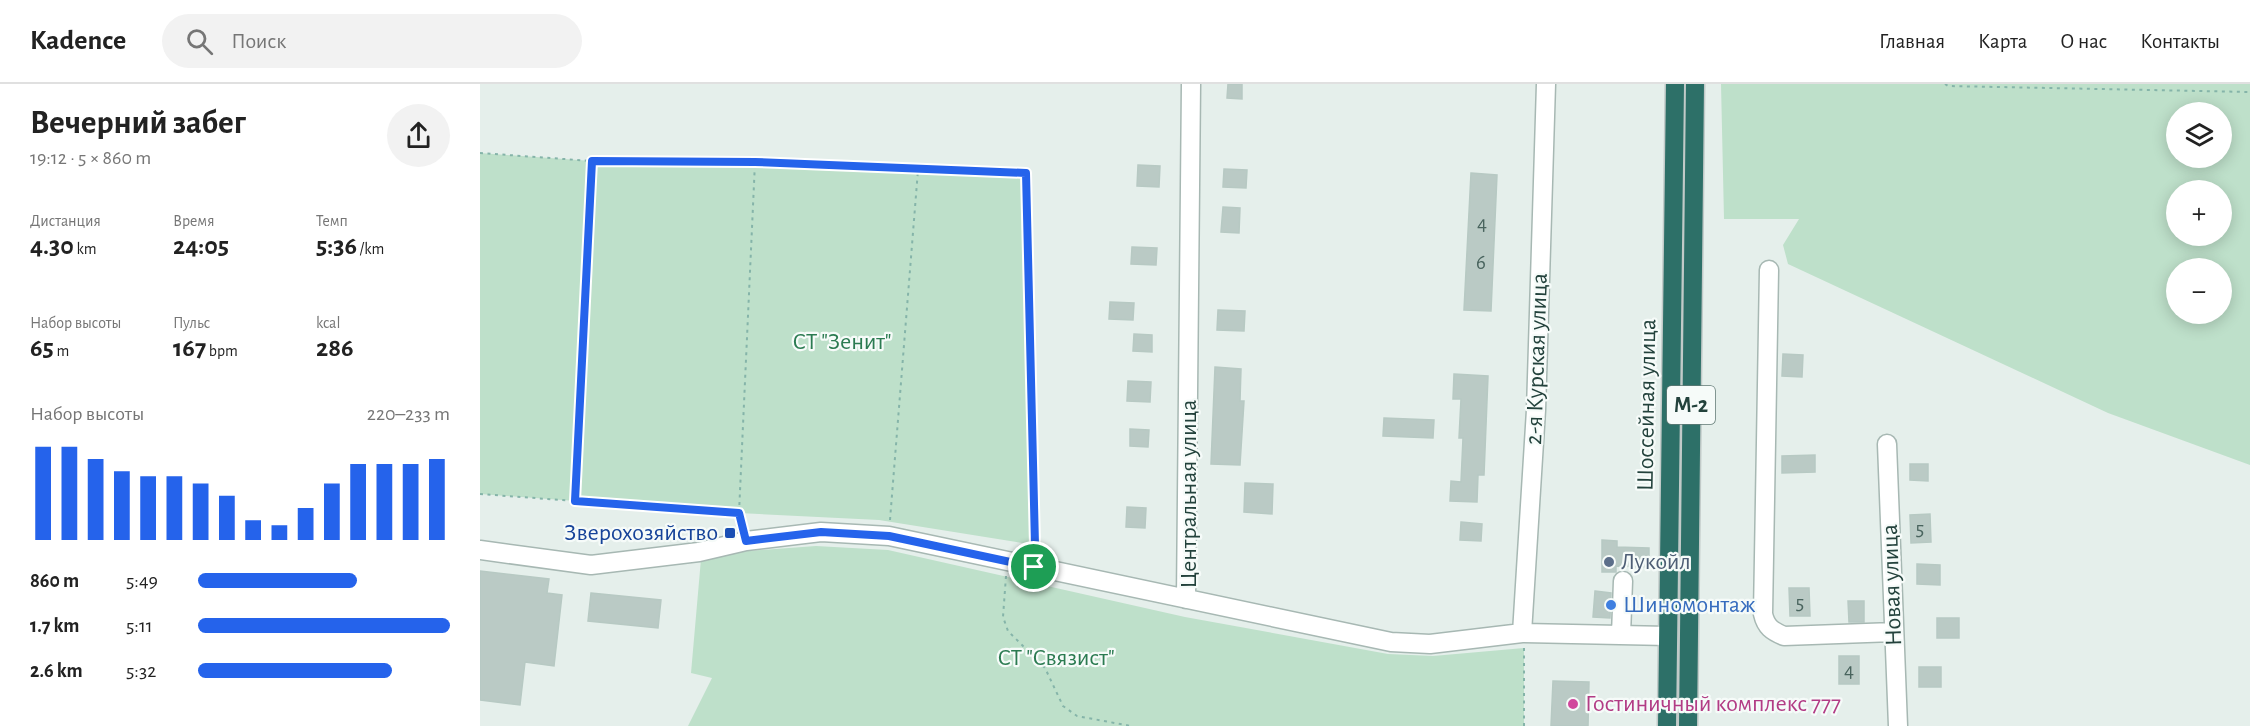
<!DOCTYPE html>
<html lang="ru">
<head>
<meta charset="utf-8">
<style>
	body { margin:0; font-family:"Alegreya Sans",sans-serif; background:#f2f2f2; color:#222; height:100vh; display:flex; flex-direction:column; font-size:22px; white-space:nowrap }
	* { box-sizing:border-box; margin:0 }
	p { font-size:20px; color:#767676 }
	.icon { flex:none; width:33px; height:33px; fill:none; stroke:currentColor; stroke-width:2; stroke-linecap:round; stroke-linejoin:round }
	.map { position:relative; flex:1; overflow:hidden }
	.side { display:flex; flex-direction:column; background:#fff; width:480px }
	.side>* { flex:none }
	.tools { position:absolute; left:1686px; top:18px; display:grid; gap:12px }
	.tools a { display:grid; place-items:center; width:66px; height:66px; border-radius:50%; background:#fff; box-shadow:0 3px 15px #0003; font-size:30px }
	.pin { position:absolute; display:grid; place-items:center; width:51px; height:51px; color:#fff; margin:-26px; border:3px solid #fff; border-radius:50%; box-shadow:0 2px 6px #0007 }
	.round { display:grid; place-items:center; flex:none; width:63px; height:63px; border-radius:32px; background:#f2f2f2 }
	.head { display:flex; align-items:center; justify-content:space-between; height:102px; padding:0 30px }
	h1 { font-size:33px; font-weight:700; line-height:45px }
	.metrics { display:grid; grid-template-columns:repeat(3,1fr); gap:9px; height:102px; padding:6px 30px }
	.metrics div { display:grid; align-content:center }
	.metrics b { font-size:26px; font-weight:700 }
	.metrics small { font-size:16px; font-weight:400 }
	.metrics p { font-size:16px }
	.chart { height:168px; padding:12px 30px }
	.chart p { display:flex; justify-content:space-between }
	.chart svg { width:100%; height:108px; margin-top:6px; stroke:#2563eb; stroke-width:6 }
	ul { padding:0 30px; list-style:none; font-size:20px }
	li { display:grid; grid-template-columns:96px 72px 1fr; align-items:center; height:45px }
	li i { height:15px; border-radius:8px; background:#2563eb }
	header { display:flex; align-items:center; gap:36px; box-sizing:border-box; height:84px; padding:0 30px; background:#fff; border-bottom:2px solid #e0e0e0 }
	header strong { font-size:28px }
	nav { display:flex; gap:33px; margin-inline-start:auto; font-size:21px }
	.search { width:420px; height:54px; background:#f2f2f2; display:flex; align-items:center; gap:15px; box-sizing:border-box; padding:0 21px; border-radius:33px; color:#767676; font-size:22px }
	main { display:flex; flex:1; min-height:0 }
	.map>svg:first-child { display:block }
	.green { fill:#bee0ca; fill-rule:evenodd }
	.building { fill:#bacac5; stroke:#b7c9c3; stroke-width:1.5 }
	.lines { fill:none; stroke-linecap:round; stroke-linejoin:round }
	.minor-casing { stroke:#a7b8b3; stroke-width:21 }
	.highway-casing { stroke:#c1cac8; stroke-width:21 }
	.path { stroke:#85b4a9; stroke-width:2; stroke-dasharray:3 4.5; stroke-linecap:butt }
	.minor { stroke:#fff; stroke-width:18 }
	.highway { stroke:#2d7068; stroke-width:18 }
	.route-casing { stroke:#fff; stroke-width:12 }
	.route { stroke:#2563eb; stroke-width:8 }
	.transit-dot { fill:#1a4fb4; stroke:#f6fbf9; stroke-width:2 }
	.service-dot { fill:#5c6f8a; stroke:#f6fbf9; stroke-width:2 }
	.shop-dot { fill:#3f7fe0; stroke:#f6fbf9; stroke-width:2 }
	.hotel-dot { fill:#d1479c; stroke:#f6fbf9; stroke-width:2 }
	.labels { text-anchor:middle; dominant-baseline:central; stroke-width:4.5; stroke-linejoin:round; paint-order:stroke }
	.number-label { font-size:21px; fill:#49645e }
	.shield { fill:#f6fbf9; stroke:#627a75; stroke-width:1.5 }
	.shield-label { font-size:22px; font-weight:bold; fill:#23423c }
	.park-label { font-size:24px; fill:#2b7b51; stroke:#f6fbf9 }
	.street-label { font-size:24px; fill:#23423c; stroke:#f6fbf9 }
	.transit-label { font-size:24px; fill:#164399; stroke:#f6fbf9; text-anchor:end }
	.service-label { font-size:24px; fill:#4e5e75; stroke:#f6fbf9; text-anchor:start }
	.shop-label { font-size:24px; fill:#366cbe; stroke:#f6fbf9; text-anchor:start }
	.hotel-label { font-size:24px; fill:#b23c85; stroke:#f6fbf9; text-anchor:start }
</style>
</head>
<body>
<header>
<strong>Kadence</strong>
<div class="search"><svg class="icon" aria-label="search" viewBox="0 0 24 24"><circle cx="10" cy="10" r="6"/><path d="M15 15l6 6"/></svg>Поиск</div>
<nav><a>Главная</a><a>Карта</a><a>О нас</a><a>Контакты</a></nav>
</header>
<main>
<section class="side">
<div class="head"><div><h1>Вечерний забег</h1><p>19:12 · 5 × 860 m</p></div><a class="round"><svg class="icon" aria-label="share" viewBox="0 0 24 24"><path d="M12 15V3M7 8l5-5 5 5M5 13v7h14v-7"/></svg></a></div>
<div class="metrics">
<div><p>Дистанция</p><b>4.30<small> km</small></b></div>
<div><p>Время</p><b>24:05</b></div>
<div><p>Темп</p><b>5:36<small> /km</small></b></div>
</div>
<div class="metrics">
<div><p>Набор высоты</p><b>65<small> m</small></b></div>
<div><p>Пульс</p><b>167<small> bpm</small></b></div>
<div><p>kcal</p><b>286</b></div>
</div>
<div class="chart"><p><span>Набор высоты</span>220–233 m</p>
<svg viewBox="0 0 160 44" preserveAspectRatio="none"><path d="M5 44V6M15 44V6M25 44V11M35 44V16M45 44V18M55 44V18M65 44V21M75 44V26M85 44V36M95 44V38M105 44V31M115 44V21M125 44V13M135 44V13M145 44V13M155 44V11"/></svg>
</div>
<ul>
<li><b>860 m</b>5:49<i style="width:63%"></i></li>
<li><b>1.7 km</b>5:11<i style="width:100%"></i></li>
<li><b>2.6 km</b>5:32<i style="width:77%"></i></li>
</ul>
</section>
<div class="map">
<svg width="1770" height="642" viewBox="0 0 1770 642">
	<rect width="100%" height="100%" fill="#e5efeb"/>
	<!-- green -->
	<path class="green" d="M1241,0H1770V381L1628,329L1308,180L1303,161L1319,135H1244ZM1742,28V74H1696V28ZM1696,106H1742V152H1696ZM1696,184H1742V230H1696Z
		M0,69L112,77L275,78L546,89L555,461L399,436L259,429L0,410Z
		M336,462L408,466L705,533L908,570L953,572L1044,564V642H208L232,594L211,589L221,475L268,467Z"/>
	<!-- building -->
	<path class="building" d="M748,0H762V15L747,14Z
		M658,81L680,82L679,103L657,102Z
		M744,85L767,86L766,104L743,103Z
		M991,89L1017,91L1011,227L984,226Z
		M743,123L760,124L759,149L741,148Z
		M652,163L677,164L676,181L651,180Z
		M630,218L654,219L653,236L629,235Z
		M738,226L765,227L764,247L737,246Z
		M654,250L672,251V268L653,267Z
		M1303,270L1323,271L1322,293L1302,292Z
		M735,283L761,285L760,317H764L760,381L731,380Z
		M974,290L1008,292L1004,391H998L997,418L970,417L971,397L981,398L983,354H979L981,315H973Z
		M648,297L671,298L670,318L647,317Z
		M904,334L954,336L953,354L903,352Z
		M650,345L669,346L668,363L650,362Z
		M1335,371V388L1302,389V372Z
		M1430,380H1448V397L1430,396Z
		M765,399L793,400L792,430L764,428Z
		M647,423L666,424L665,444L646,443Z
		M1450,430L1451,458L1431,459L1430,431Z
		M981,438L1002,440L1001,457L980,456Z
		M1122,456L1137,457V463L1169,464V483L1136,482V488H1122Z
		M1437,480L1460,481V501L1437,500Z
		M0,487L69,495L67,509L82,511L74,582L45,578L40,621L0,616Z
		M1309,504H1329L1330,532H1310Z
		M1115,507L1131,509L1130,534L1113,533Z
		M111,509L181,516L178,544L108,537Z
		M1368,517H1384V538H1369Z
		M1457,534H1479V554H1457Z
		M1359,572H1379V600H1359Z
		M1439,583H1461V603H1439Z
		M1073,597L1109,598L1108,642H1071Z"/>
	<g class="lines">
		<defs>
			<path id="minor" d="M1289,186L1283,530C1286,543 1292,547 1304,552L1414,548
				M1407,360L1418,642
				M0,466L111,481L219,468L266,457L341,448L409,452L911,558L950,560L1042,549L1188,552
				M706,515L711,0
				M1042,549L1056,326L1066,0
				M1141,551L1143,497"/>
			<path id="highway" d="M1187,642L1195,0
				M1208,642L1215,0"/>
		</defs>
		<!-- minor casing -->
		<use href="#minor" class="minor-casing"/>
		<!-- highway casing -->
		<use href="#highway" class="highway-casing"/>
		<!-- path -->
		<path class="path" d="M1465,0L1468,2L1770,8
			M0,69L112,77L275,78L546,89L555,467
			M0,410L257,429
			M95,417L112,77
			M410,436L438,86
			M263,443L259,429L275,78
			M526,492L523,533L528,547L565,584L583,622L597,632L651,642
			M1044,564V642"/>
		<!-- minor -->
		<use href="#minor" class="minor"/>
		<!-- highway -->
		<use href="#highway" class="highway"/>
	</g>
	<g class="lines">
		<defs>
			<path id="route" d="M112,77L275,78L546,89L555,461L554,483L409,452L341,448L266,457L259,429L95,417Z"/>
		</defs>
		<!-- route casing -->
		<use href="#route" class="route-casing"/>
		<!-- route -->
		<use href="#route" class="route"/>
	</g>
	<!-- markers -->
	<rect class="transit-dot" x="244" y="443" width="12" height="12" rx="3"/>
	<circle class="service-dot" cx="1129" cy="478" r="6"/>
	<circle class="shop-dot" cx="1131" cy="521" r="6"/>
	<circle class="hotel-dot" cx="1093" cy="620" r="6"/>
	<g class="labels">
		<!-- number labels -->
		<g class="number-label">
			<text x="1002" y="139">4</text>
			<text x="1001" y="178">6</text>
			<text x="1440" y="444">5</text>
			<text x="1320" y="518">5</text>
			<text x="1369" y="586">4</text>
		</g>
		<!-- shield labels -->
		<rect class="shield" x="1187" y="302" width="48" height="38" rx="4.5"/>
		<g class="shield-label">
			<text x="1211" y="321">М-2</text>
		</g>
		<!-- park labels -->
		<g class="park-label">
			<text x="362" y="258">СТ "Зенит"</text>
			<text x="576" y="574">СТ "Связист"</text>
		</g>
		<!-- street labels -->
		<g class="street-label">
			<text transform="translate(1057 275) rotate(-88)">2-я Курская улица</text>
			<text transform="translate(1167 321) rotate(-89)">Шоссейная улица</text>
			<text transform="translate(709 410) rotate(-90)">Центральная улица</text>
			<text transform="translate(1412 501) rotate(-92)">Новая улица</text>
		</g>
		<!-- transit labels -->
		<g class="transit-label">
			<text x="238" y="449">Зверохозяйство</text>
		</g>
		<!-- service labels -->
		<g class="service-label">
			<text x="1141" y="478">Лукойл</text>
		</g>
		<!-- shop labels -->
		<g class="shop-label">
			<text x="1143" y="521">Шиномонтаж</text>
		</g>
		<!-- hotel labels -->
		<g class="hotel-label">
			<text x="1105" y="620">Гостиничный комплекс 777</text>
		</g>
	</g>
</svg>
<div class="tools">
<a><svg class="icon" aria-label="layers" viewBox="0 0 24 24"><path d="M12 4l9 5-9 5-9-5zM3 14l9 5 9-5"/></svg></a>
<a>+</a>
<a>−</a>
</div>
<div class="pin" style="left:554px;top:483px;background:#1e9e55"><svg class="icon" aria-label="arrive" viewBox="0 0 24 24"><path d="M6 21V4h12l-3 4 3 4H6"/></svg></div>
</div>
</main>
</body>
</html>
